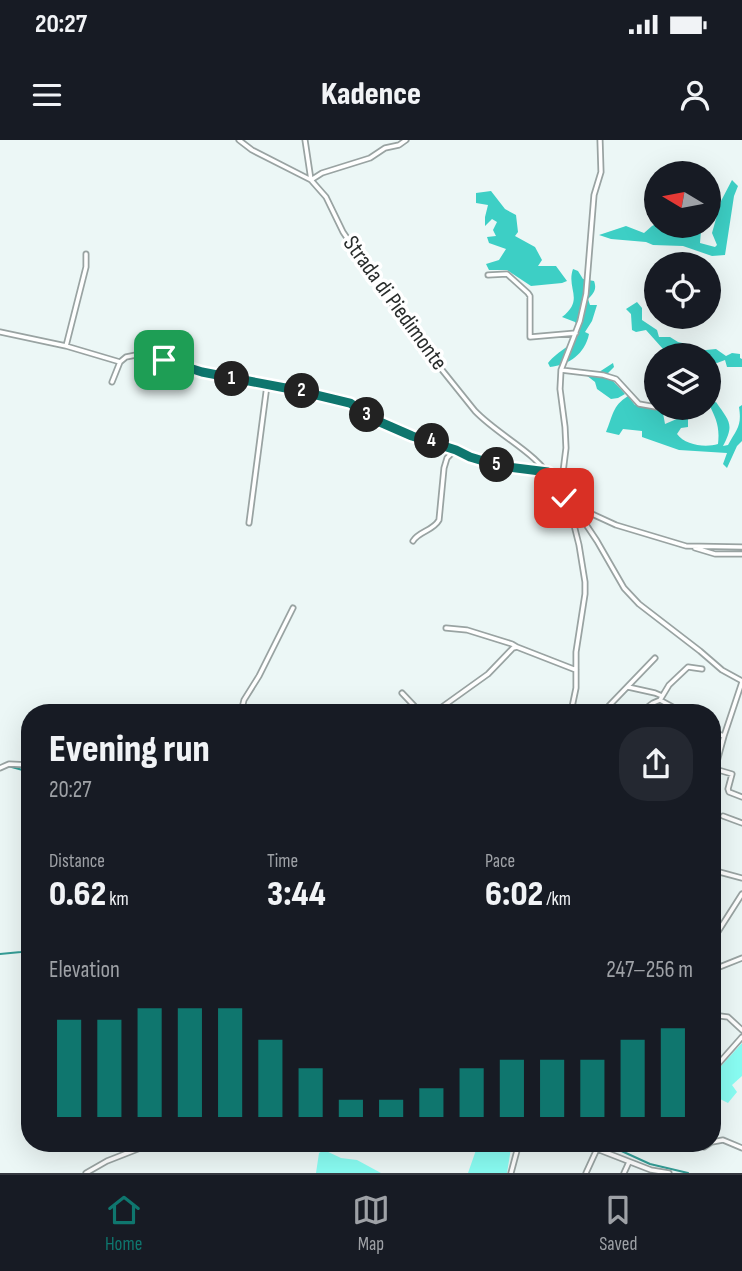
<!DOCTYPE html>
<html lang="en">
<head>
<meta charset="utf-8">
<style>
	body { margin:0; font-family:"Sofia Sans Condensed",sans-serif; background:#242831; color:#f1f3f6; height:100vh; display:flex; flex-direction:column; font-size:26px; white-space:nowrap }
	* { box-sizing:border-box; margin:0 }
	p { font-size:23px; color:#9ea1a6 }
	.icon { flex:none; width:38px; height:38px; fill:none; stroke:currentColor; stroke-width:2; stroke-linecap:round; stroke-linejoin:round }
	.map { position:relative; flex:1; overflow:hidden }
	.sheet { position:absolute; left:21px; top:564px; width:700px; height:448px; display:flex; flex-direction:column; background:#171b24; border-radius:28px; box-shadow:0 7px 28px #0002 }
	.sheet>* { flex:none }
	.needle { width:46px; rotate:280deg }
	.controls { position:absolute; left:644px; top:21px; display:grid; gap:14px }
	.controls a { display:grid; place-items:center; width:77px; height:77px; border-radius:50%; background:#171b24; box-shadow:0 7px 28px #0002; font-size:35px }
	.pin { position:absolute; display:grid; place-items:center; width:60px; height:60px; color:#fff; margin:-30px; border-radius:14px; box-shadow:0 4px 10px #0006 }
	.km { position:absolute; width:35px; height:35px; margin:-18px; border-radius:50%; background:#222; color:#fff; font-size:19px; line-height:35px; text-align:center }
	.round { display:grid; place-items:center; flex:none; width:74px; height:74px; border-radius:28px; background:#242831 }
	.overview { display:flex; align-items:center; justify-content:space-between; height:119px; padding:0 28px }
	h1 { font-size:38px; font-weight:800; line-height:52px }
	.metrics { display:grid; grid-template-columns:repeat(3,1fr); gap:10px; height:119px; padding:7px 28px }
	.metrics div { display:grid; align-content:center }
	.metrics b { font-size:35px; font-weight:800 }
	.metrics small { font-size:19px; font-weight:400 }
	.metrics p { font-size:19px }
	.chart { height:196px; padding:14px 28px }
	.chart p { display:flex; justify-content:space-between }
	.chart svg { width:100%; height:126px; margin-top:7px; stroke:#0f766e; stroke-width:6 }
	.status { display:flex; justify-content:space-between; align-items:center; height:49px; padding:0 35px; background:#171b24; direction:ltr }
	.status svg { height:19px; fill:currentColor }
	header { display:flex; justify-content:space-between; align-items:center; height:91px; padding:0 28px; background:#171b24; font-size:32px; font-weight:800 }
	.dock { display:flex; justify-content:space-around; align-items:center; height:98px; border-top:2px solid #363941; background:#171b24; font-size:19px; color:#9ea1a6 }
	.dock a { display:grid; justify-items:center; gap:4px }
	.dock .selected { color:#0f766e }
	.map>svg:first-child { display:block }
	.green { fill:#89fdf3 }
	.forest { fill:#3dcfc5 }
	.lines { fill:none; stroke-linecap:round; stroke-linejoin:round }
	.stream { stroke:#349d96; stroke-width:2 }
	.street-casing { stroke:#99a3a2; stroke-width:7 }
	.street { stroke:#fff; stroke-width:3.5 }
	.route-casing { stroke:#fff; stroke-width:14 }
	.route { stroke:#0f766e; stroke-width:9 }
	.labels { text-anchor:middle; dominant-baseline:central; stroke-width:7; stroke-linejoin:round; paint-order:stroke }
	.street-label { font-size:23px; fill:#292d2c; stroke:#fff }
</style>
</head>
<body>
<div class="status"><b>20:27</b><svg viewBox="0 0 49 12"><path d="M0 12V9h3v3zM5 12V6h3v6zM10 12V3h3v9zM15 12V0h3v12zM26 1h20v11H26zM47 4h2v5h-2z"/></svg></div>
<header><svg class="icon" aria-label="menu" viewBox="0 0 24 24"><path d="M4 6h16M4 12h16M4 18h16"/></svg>Kadence<svg class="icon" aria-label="person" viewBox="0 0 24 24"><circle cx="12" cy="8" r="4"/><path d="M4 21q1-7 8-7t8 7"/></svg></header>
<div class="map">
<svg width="742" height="1033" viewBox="0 0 742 1033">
	<rect width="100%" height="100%" fill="#ecf7f6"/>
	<!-- green -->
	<path class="green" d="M742,903V936L732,945L737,952L728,963L720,959L712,966V936Z
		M487,1003H495L511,1008L507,1033H468L476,1010Z
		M324,1010L341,1018L357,1020L381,1033H316L319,1013Z"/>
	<!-- forest -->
	<path class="forest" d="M732,40L738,46L734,56L725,115L712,116L683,106L653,105L646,102L611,99L599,95L626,86L644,93L652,86L656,84V86H670L701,91L700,103L715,107L717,105L712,93L721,61Z
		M491,51L505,69L516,75L518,92L515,96L535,107L542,120L538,126H556L567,141L562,143L531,146L507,130H489L486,124L499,120L506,109L489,103L487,97L496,96L493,90L497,82L492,79L485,86V77L488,65L476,63V53Z
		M573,129L578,131L583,139L594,141C597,149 594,153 588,159L590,165H597L592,181L585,192L589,194C585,214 569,225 550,227L548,223C558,210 576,205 580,189L575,182L562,177C585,159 566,149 573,129Z
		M637,162L642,168V180L657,190L659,197H670L678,202L687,204L696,211L716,209L726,216L732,213L740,214V218L742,219V227H727L725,220L717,223L709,222V215H692L690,212C680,213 673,210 663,209L646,190L636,192L632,190L631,174L626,169Z
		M613,223L614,227L608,233C611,241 620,247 625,254L618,258L611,259L597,249L595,242L586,235L593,236Z
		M628,256L635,265L657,269L663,273L665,284L679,278H688V287L681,288L677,294C685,305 705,308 718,304C720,286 716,279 709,264L716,262C729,281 735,284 723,306L728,305C737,289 742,286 739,267L742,265V301L737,306L727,328L723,324L727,313L679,310L642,297V291L623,289L619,295L606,292C613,276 612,266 628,256Z"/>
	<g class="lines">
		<!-- stream -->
		<path class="stream" d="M8,626L30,632
			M0,814L21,812L30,808
			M604,1003L650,1024L688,1033"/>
		<defs>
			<path id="street" d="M239,0L252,10L311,40L326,57L343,92L406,185L475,271C500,297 537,312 555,344
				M305,0L311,40L322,33L370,18L385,8L399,5L406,0
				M488,135L507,134L528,153L530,156V197L576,193
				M0,192L66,206L120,222
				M66,206L86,127V114
				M561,230L603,235L616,239L639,264L656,267
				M112,242L120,222L126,217L136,215H149L202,232L301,251L350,263L373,279L412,296L455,310L470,317L500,326L548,332
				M562,340L566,308L565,287L560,249L561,230L580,181L586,154L594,55L601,32L600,0
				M562,340L557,342L555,347L573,381L579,405L585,442V454L576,512V548L571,572
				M562,340L568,344V351L571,362
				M562,354L575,368L597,401L624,448L639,464L700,511L722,530L742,541
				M575,368H579L616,385L686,406L742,407
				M249,383L267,245
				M413,401C419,391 433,391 439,380L444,328L447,318L455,310
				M695,408L715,414H742
				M446,488L467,490L512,504L517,507
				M742,542L724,596L715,629L732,634L728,649L729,652L742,657
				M628,547L655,553L662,556
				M402,553L420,572
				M660,560L682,572
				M241,572L244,560L259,536L293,468
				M435,572L488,534L513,508L517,507L576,530
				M603,572L655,518
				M641,572L653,563L660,560L669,545L688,527L702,529
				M712,592L724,596
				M0,628L9,624L30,625
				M723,676L742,683
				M712,730L742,738
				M712,801L742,754
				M712,830L742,818
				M712,848H714
				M712,875L728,877L742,890
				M712,931L742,897
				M712,1002L723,1000L742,1008
				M694,1003L704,1007L710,1003
				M86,1033L107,1021L153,1003
				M511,1033L519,1003
				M586,1033L597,1009L651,1030L669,1033
				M624,1033L629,1022"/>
		</defs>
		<!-- street casing -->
		<use href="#street" class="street-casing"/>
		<!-- street -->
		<use href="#street" class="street"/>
	</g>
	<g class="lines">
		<defs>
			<path id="route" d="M164,220L202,232L296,250L350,263L373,279L412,296L456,310L470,317L500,326L548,332L558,352L564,358"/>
		</defs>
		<!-- route casing -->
		<use href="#route" class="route-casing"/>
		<!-- route -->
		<use href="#route" class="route"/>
	</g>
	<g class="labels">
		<!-- street labels -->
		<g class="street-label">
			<text transform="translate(395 163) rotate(54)">Strada di Piedimonte</text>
		</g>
	</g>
</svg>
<div class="controls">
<a><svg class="needle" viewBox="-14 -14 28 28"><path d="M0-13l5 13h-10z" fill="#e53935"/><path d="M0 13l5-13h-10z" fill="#9ea1a6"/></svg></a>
<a><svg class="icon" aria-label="locate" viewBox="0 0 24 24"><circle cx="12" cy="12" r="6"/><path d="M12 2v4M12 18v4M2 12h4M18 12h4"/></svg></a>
<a><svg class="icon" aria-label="layers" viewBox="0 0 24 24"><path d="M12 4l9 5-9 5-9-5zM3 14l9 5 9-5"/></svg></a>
</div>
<div class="pin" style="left:164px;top:220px;background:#1e9e55"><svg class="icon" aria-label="arrive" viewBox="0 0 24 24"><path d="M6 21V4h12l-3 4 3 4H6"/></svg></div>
<div class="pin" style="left:564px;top:358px;background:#d93025"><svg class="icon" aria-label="check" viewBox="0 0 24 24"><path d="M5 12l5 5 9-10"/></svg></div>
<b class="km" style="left:232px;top:239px">1</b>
<b class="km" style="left:302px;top:251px">2</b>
<b class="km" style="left:367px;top:275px">3</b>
<b class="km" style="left:432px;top:301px">4</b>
<b class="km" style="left:497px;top:325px">5</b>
<section class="sheet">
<div class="overview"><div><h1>Evening run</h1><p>20:27</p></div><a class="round"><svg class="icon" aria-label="share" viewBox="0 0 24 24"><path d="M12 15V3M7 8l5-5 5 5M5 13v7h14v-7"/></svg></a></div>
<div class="metrics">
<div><p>Distance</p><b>0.62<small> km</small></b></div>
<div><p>Time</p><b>3:44</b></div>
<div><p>Pace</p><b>6:02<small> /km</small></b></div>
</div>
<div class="chart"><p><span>Elevation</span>247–256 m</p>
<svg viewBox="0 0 160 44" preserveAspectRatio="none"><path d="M5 44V10M15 44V10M25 44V6M35 44V6M45 44V6M55 44V17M65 44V27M75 44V38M85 44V38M95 44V34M105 44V27M115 44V24M125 44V24M135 44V24M145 44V17M155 44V13"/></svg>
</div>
</section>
</div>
<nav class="dock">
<a class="selected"><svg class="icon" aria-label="home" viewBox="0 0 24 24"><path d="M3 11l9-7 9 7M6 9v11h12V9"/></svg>Home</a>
<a><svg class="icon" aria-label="map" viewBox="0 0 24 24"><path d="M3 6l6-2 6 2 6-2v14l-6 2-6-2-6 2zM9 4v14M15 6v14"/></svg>Map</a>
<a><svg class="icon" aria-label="saved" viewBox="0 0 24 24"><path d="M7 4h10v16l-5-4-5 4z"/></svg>Saved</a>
</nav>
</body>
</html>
